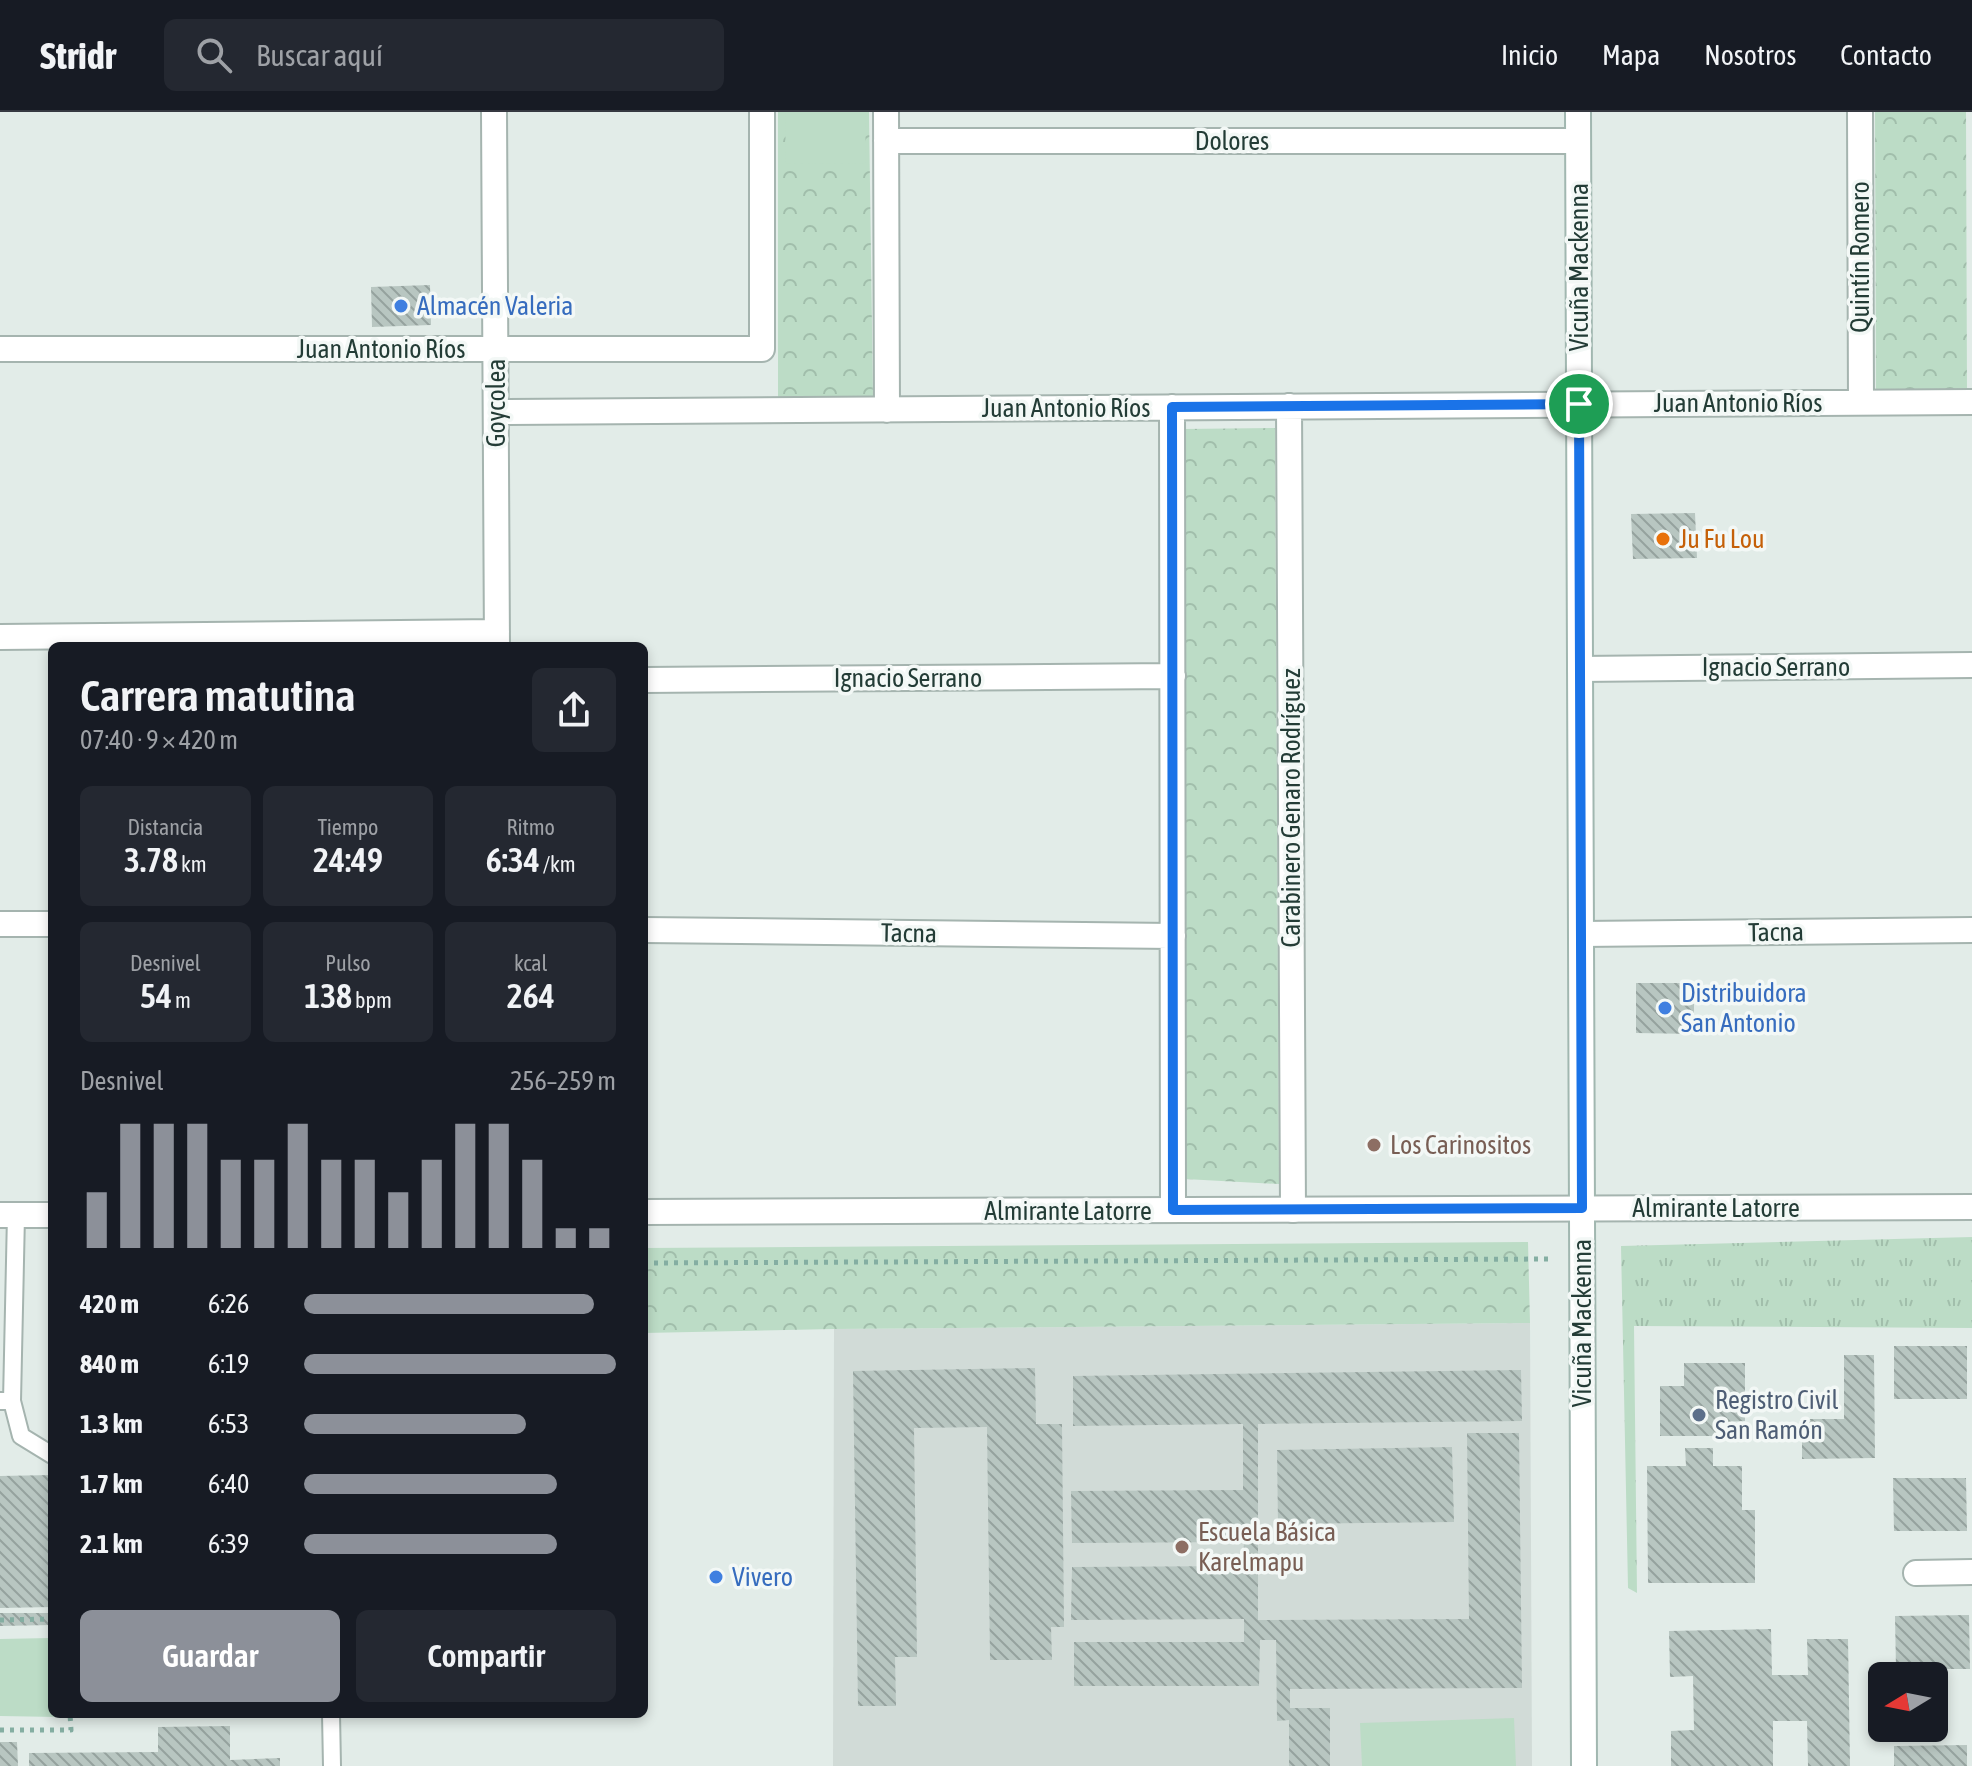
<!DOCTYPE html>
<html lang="es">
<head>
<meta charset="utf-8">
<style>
	body { margin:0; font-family:"Asap Condensed",sans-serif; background:#242831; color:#f1f3f6; height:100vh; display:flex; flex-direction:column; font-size:30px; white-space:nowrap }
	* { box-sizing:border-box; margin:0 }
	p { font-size:26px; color:#9ea1a6 }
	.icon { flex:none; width:44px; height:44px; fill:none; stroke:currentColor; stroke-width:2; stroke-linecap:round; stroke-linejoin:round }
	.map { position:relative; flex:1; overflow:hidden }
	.details { position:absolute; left:48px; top:530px; width:600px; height:1076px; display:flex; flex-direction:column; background:#171b24; border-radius:12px; box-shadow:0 4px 12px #0003 }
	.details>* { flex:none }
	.needle { width:52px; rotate:260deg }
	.tools { position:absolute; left:1868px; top:1550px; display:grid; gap:16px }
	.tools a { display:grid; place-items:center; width:80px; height:80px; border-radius:12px; background:#171b24; box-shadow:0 4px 12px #0003; font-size:40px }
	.pin { position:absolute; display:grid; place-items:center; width:68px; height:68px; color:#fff; margin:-34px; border:4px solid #fff; border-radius:50%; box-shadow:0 2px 8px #0007 }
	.round { display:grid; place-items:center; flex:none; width:84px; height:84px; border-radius:12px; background:#242831 }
	.head { display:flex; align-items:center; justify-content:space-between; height:136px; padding:0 32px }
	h1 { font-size:44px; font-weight:600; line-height:60px }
	.stats { display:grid; grid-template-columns:repeat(3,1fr); gap:12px; height:136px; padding:8px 32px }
	.stats div { display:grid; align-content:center; border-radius:12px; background:#242831; text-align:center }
	.stats b { font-size:34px; font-weight:600 }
	.stats small { font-size:22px; font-weight:400 }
	.stats p { font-size:22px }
	.chart { height:224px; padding:16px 32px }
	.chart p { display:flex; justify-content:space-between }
	.chart svg { width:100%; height:144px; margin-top:8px; stroke:#8c9099; stroke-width:6 }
	.cta { display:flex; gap:16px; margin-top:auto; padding:16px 32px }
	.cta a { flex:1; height:92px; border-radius:12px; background:#8c9099; color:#fff; font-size:32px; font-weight:600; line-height:92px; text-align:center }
	.cta a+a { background:#242831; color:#f1f3f6 }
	ul { padding:0 32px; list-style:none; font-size:26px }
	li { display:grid; grid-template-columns:128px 96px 1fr; align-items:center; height:60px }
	li i { height:20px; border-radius:10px; background:#8c9099 }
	header { display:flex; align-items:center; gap:48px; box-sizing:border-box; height:112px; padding:0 40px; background:#171b24; border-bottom:2px solid #363941 }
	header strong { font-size:38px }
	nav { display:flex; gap:44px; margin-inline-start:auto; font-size:28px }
	.search { width:560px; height:72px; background:#242831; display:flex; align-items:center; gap:20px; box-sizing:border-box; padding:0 28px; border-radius:12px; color:#9ea1a6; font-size:30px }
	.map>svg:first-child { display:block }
	.built { fill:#d1dbd7 }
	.grass { fill:url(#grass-tufts) }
	.park { fill:url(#park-crowns) }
	.garden { fill:#bcdcc6 }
	.building { fill:url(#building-back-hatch) }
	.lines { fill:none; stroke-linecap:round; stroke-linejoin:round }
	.service-casing { stroke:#a5b4af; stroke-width:20 }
	.minor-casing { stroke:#a5b4af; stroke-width:28 }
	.tertiary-casing { stroke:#a5b4af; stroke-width:28 }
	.secondary-casing { stroke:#a1b7b0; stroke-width:28 }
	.path { stroke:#84aea2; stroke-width:5; stroke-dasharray:4 6; stroke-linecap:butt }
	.service { stroke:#fff; stroke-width:16 }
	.minor { stroke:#fff; stroke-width:24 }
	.tertiary { stroke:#fff; stroke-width:24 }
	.secondary { stroke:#fff; stroke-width:24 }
	.route-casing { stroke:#fff; stroke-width:16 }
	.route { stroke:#1a73e8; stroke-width:10 }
	.shop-dot { fill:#3f7fe0; stroke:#f3f8f6; stroke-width:3 }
	.food-dot { fill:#e8710a; stroke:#f3f8f6; stroke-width:3 }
	.education-dot { fill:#8d6e63; stroke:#f3f8f6; stroke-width:3 }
	.service-dot { fill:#5c6f8a; stroke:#f3f8f6; stroke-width:3 }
	.labels { text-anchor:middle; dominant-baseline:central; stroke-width:7; stroke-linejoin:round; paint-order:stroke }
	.street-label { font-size:26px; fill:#233c36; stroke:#f3f8f6 }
	.shop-label { font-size:26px; fill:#366cbe; stroke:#f3f8f6; text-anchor:start }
	.food-label { font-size:26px; fill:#c56008; stroke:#f3f8f6; text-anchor:start }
	.education-label { font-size:26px; fill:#785e54; stroke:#f3f8f6; text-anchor:start }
	.service-label { font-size:26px; fill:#4e5e75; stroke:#f3f8f6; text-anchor:start }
</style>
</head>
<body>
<header>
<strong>Stridr</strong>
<div class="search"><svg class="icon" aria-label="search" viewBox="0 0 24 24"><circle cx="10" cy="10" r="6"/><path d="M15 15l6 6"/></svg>Buscar aquí</div>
<nav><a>Inicio</a><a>Mapa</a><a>Nosotros</a><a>Contacto</a></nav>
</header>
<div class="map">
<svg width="1972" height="1654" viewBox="0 0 1972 1654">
	<defs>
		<pattern id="grass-tufts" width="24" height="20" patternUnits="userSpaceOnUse" patternTransform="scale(2)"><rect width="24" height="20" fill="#bcdcc6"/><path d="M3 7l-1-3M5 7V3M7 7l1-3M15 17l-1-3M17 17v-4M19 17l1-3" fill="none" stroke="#a1beab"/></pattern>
		<pattern id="park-crowns" width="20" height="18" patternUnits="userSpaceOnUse" patternTransform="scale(2)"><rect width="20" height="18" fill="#bcdcc6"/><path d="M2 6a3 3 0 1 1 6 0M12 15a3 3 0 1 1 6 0" fill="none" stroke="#a1beab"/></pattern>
		<pattern id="building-back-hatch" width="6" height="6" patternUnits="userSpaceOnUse" patternTransform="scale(2)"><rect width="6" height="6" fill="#b8c6c1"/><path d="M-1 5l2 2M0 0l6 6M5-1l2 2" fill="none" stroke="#95a29e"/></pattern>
	</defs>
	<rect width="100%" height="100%" fill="#e2ece8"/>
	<!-- built -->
	<path class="built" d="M1530,1211L1532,1654H833L834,1217Z"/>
	<!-- grass -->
	<path class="grass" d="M1972,1125V1216L1634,1214L1637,1481L1628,1476L1621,1134Z"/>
	<!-- park -->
	<path class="park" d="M778,0H869L873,287L778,290Z
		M1875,0H1966L1967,282H1876Z
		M1275,316L1279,1072L1185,1067L1182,317Z
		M1528,1130L1530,1211L834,1217L644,1221V1136Z"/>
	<!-- garden -->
	<path class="garden" d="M786,0H866L865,52L785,51Z
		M50,1526L52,1531V1602H58V1605L0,1604V1527Z
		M1514,1606L1516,1654H1362L1360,1611Z"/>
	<!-- building -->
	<path class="building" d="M430,173L431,213L372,215L371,175Z
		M1695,401L1697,446L1633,447L1631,402Z
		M1636,871H1694V922L1636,921Z
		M1894,1234H1967V1287H1894Z
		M1844,1243H1874L1875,1346L1802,1347V1307H1844Z
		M1684,1251H1745V1309L1723,1310L1722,1324H1660V1274H1684Z
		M1035,1256L1036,1312H1062L1064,1515H1051L1052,1548H990L987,1315L914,1316L917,1545H895L896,1594H858L853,1259Z
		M1521,1258L1522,1309L1258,1312V1508L1469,1507L1467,1321H1519L1522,1576L1290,1577V1596H1330V1654H1289V1608L1277,1609L1276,1528H1260L1259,1574H1074V1530H1244V1507L1071,1508L1072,1455L1243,1454L1244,1430L1072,1431L1071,1379L1243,1378V1312L1073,1314V1264Z
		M1452,1335L1454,1410L1278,1412L1277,1338Z
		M1685,1336H1713V1354H1742V1398H1755V1471H1648L1647,1354H1686Z
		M52,1363V1495L0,1496V1364Z
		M1893,1366H1966L1967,1419H1894Z
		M0,1501H52V1513L0,1514Z
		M1969,1503L1970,1557H1896L1895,1504Z
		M1771,1517L1772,1563H1808L1807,1527H1848L1850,1654H1808L1807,1609H1773V1654H1671V1619L1694,1618L1693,1564L1670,1565L1669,1519Z
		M230,1614V1648L280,1646V1654H29V1641L158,1640V1615Z
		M0,1630H17L18,1654H0Z
		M1967,1633V1654H1894V1634Z"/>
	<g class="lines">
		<defs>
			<path id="service" d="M0,1289H12L21,1324L52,1343
				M12,1289L16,1103
				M331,1602L332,1654"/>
			<path id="minor" d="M494,0L497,534
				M886,0L887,298
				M1860,0L1861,290
				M886,29H1578
				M0,237H762V0
				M1289,294L1293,1098
				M1172,295L1173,1098
				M496,300L1972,290
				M0,525L497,520
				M1580,557L1972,553
				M644,568L1173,564
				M0,812H52
				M644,818L1173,824
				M1581,822L1972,818
				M1916,1461L1972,1460"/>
			<path id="tertiary" d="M644,1100L1972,1095
				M0,1103H52"/>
			<path id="secondary" d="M1578,0L1584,1654"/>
		</defs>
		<!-- service casing -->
		<use href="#service" class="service-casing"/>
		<!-- minor casing -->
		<use href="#minor" class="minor-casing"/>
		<!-- tertiary casing -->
		<use href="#tertiary" class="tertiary-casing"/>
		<!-- secondary casing -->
		<use href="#secondary" class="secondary-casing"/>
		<!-- path -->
		<path class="path" d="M644,1151L1553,1147
			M0,1508L52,1507
			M0,1618H71L70,1602"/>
		<!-- service -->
		<use href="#service" class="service"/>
		<!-- minor -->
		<use href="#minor" class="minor"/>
		<!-- tertiary -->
		<use href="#tertiary" class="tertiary"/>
		<!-- secondary -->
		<use href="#secondary" class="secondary"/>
	</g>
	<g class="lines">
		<defs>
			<path id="route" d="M1579,292L1582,1096L1173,1098L1172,295Z"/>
		</defs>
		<!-- route casing -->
		<use href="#route" class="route-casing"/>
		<!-- route -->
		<use href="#route" class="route"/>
	</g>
	<!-- markers -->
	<g class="shop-dot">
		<circle cx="401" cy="194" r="8"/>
		<circle cx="1665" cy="896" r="8"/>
		<circle cx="716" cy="1465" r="8"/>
	</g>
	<circle class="food-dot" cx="1663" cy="427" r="8"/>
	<g class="education-dot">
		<circle cx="1374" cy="1033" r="8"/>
		<circle cx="1182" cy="1435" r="8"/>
	</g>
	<circle class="service-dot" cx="1699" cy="1303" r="8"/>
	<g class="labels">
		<!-- street labels -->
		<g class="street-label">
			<text x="1232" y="29">Dolores</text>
			<text transform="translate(1860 145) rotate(-90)">Quintín Romero</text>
			<text transform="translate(1579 155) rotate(-90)">Vicuña Mackenna</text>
			<text x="381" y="237">Juan Antonio Ríos</text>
			<text transform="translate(496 291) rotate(-90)">Goycolea</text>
			<text x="1738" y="291">Juan Antonio Ríos</text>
			<text x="1066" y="296">Juan Antonio Ríos</text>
			<text x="1776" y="555">Ignacio Serrano</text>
			<text x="908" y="566">Ignacio Serrano</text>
			<text transform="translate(1291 696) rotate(-90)">Carabinero Genaro Rodríguez</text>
			<text transform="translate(1776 820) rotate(-1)">Tacna</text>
			<text transform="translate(909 821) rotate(1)">Tacna</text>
			<text x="1716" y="1096">Almirante Latorre</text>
			<text x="1068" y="1099">Almirante Latorre</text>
			<text transform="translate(1582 1211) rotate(-90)">Vicuña Mackenna</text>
		</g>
		<!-- shop labels -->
		<g class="shop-label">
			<text x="417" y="194">Almacén Valeria</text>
			<text x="1681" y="881">Distribuidora<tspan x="1681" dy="30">San Antonio</tspan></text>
			<text x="732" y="1465">Vivero</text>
		</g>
		<!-- food labels -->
		<g class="food-label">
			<text x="1679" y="427">Ju Fu Lou</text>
		</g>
		<!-- education labels -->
		<g class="education-label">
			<text x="1390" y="1033">Los Carinositos</text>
			<text x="1198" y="1420">Escuela Básica<tspan x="1198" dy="30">Karelmapu</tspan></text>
		</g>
		<!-- service labels -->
		<g class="service-label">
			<text x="1715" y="1288">Registro Civil<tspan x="1715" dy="30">San Ramón</tspan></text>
		</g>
	</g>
</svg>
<div class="tools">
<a><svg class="needle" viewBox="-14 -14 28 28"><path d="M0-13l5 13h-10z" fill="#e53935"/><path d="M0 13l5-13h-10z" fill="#9ea1a6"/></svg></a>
</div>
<div class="pin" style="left:1579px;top:292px;background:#1e9e55"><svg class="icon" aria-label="arrive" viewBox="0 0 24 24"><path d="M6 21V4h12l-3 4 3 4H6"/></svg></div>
<section class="details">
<div class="head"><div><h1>Carrera matutina</h1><p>07:40 · 9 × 420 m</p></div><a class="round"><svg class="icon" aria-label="share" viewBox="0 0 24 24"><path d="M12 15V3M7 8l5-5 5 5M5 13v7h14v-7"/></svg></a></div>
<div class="stats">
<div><p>Distancia</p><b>3.78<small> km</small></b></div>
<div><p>Tiempo</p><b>24:49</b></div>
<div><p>Ritmo</p><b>6:34<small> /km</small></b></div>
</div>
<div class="stats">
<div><p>Desnivel</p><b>54<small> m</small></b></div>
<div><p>Pulso</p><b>138<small> bpm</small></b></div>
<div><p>kcal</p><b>264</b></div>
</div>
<div class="chart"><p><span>Desnivel</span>256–259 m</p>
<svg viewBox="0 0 160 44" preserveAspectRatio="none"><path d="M5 44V27M15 44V6M25 44V6M35 44V6M45 44V17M55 44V17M65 44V6M75 44V17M85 44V17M95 44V27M105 44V17M115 44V6M125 44V6M135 44V17M145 44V38M155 44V38"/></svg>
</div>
<ul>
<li><b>420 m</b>6:26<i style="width:93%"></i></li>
<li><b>840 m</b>6:19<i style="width:100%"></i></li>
<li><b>1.3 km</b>6:53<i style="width:71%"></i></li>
<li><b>1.7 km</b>6:40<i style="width:81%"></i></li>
<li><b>2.1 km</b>6:39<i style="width:81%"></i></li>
</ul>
<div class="cta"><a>Guardar</a><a>Compartir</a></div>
</section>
</div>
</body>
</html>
